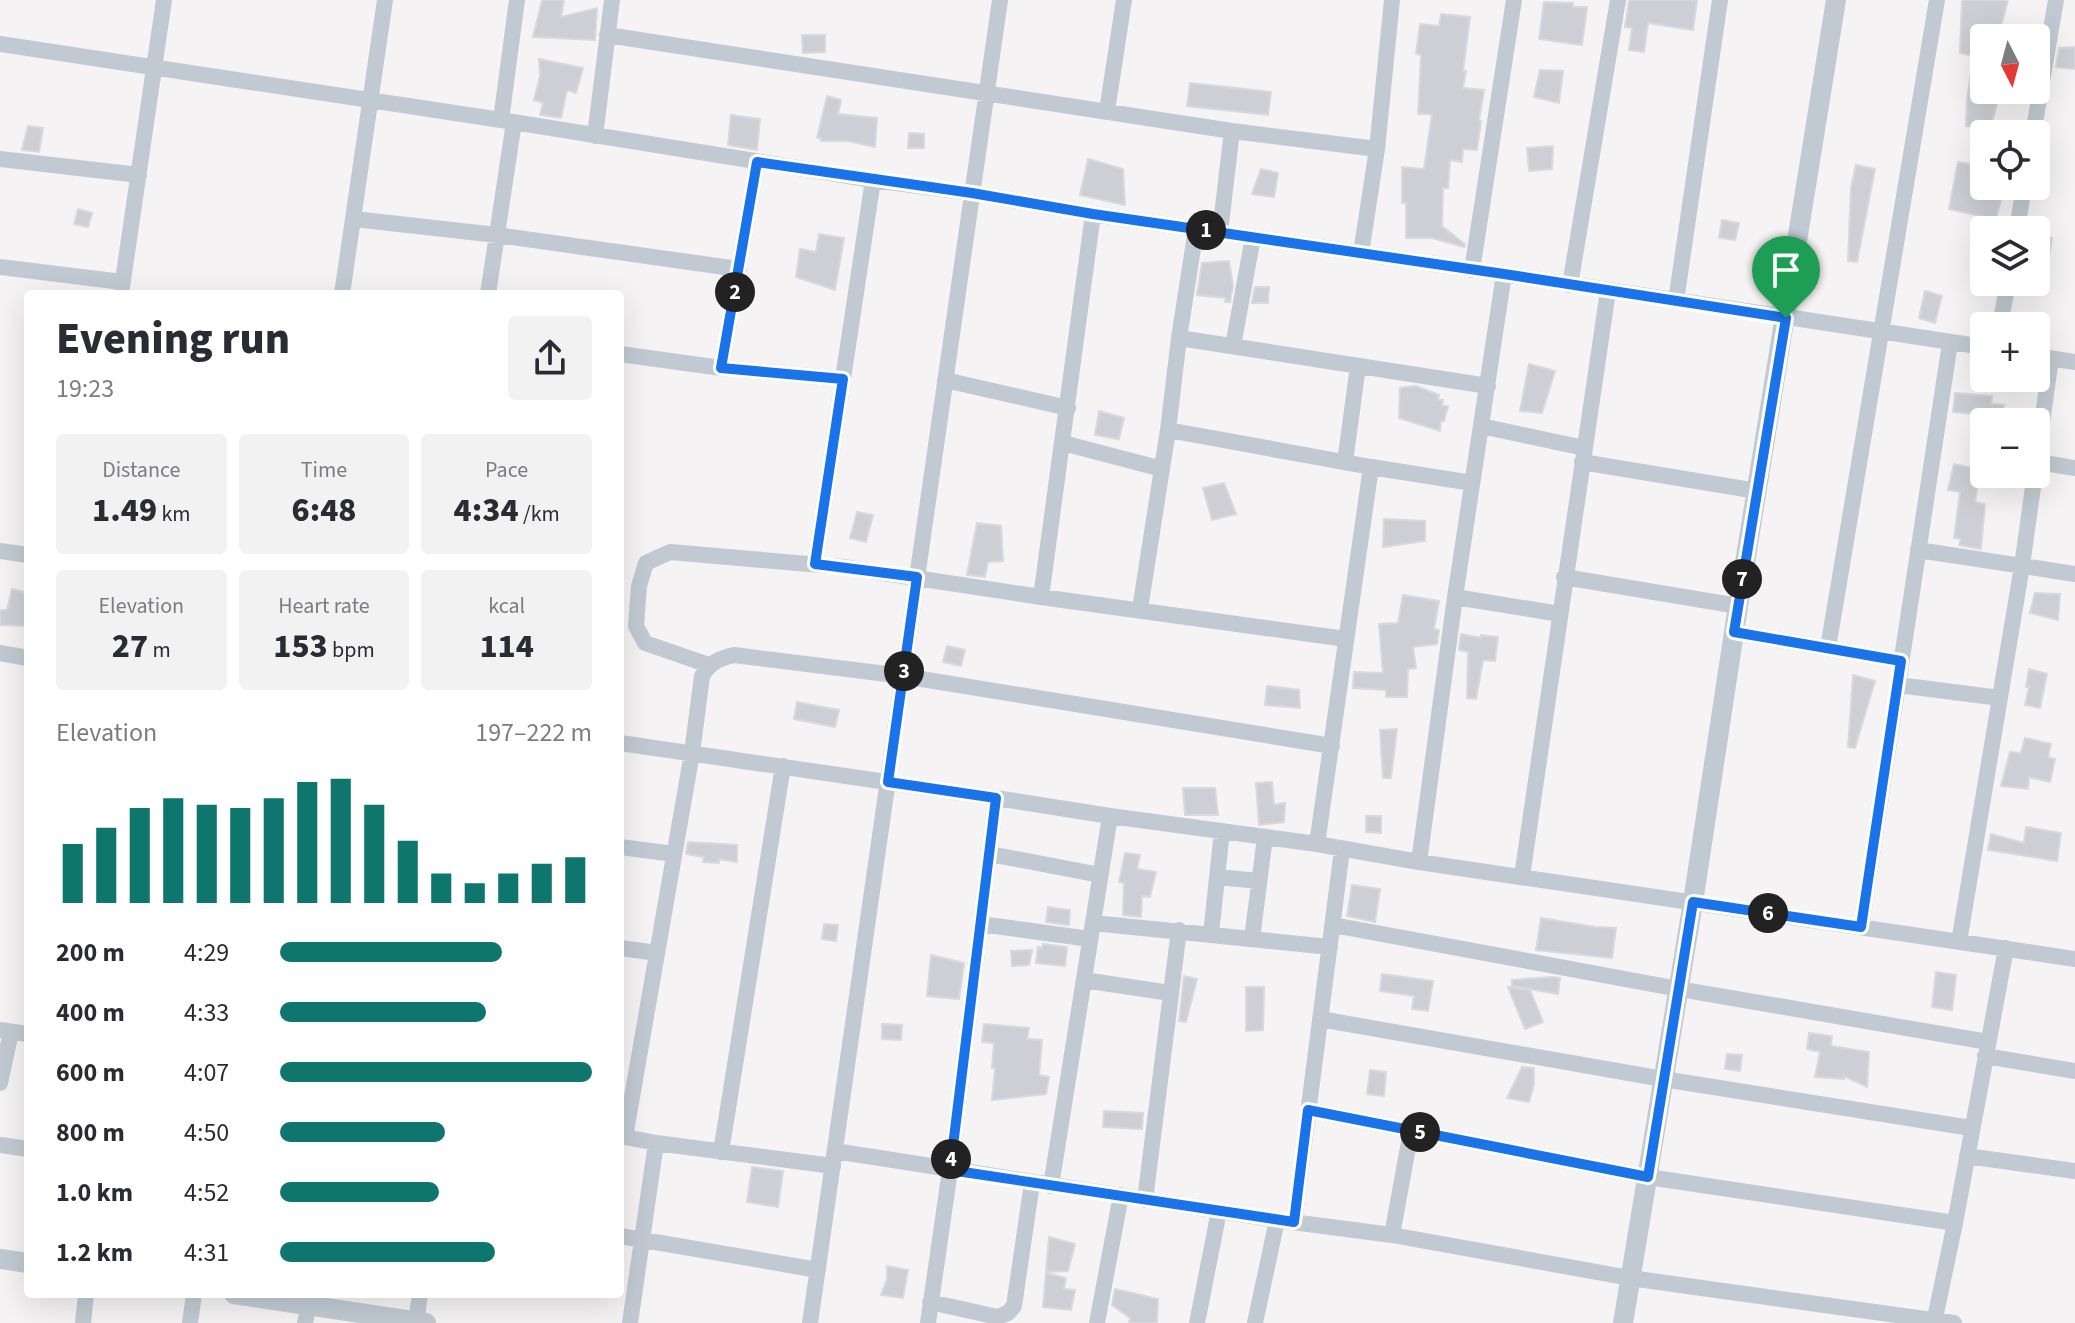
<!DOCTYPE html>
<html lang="en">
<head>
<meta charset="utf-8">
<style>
	body { margin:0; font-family:"Source Sans 3",sans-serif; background:#f2f2f3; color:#2b2b33; height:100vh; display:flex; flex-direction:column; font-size:30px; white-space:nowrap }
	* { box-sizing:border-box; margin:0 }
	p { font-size:26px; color:#7c7c81 }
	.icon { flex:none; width:44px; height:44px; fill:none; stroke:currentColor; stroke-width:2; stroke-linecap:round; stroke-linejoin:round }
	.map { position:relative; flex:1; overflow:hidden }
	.details { position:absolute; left:24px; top:290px; width:600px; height:1008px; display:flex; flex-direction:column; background:#fff; border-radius:8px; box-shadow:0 8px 32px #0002 }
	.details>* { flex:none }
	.needle { width:52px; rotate:174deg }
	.controls { position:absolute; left:1970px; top:24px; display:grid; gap:16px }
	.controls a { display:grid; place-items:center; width:80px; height:80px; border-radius:8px; background:#fff; box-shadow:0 8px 32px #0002; font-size:40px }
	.pin { position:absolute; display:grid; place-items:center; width:68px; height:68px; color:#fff; margin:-82px -34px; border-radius:50% 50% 50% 0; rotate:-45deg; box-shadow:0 0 8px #0007 }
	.pin .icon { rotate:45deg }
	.km { position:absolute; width:40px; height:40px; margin:-20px; border-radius:50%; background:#222; color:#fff; font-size:22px; line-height:40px; text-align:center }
	.round { display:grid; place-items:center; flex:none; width:84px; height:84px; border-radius:8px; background:#f2f2f3 }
	.head { display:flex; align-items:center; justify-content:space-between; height:136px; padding:0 32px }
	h1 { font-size:44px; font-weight:800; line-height:60px }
	.figures { display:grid; grid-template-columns:repeat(3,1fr); gap:12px; height:136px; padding:8px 32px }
	.figures div { display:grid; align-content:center; border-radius:8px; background:#f2f2f3; text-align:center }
	.figures b { font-size:34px; font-weight:800 }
	.figures small { font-size:22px; font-weight:400 }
	.figures p { font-size:22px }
	.chart { height:224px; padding:16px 32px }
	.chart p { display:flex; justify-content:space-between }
	.chart svg { width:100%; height:144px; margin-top:8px; stroke:#0f766e; stroke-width:6 }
	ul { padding:0 32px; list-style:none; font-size:26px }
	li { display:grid; grid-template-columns:128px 96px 1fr; align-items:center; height:60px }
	li i { height:20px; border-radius:10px; background:#0f766e }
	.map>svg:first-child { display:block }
	.building { fill:#cdcfd5; stroke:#d7d9de; stroke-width:2 }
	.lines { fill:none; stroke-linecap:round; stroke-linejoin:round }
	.minor { stroke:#c1cad2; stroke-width:16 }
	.tertiary { stroke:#c1cad2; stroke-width:20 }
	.route-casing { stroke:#fff; stroke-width:16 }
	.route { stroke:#1a73e8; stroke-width:10 }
</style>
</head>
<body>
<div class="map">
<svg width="2075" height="1323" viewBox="0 0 2075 1323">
	<rect width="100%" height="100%" fill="#f5f3f3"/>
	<!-- building -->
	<path class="building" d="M542,0H564L561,17L597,8L595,40L533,37Z
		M1629,0H1697L1693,30L1648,23L1644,52L1629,50L1632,28L1625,27Z
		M1962,0H2008L1998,38H1984V101L1997,104L1990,130L1966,126L1967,98L1974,56L1960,53Z
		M1544,2L1573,3V7H1587L1582,45L1539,39Z
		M1441,14L1470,17L1463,71H1466L1463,88L1484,90L1479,120L1481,121L1477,150L1463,149L1462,162L1450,160L1448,188H1443L1442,226L1465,244L1464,247L1432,238H1406V203H1402V167L1424,169L1432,114H1418L1421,55L1416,54L1420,24L1439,26Z
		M802,35H825V52L803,53Z
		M2075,47V69L2056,67L2059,48Z
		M539,59L583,68L576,93L567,90L561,118L540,115L543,103L534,100L540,76Z
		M1540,70L1563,71L1559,103L1534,97Z
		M1190,83L1271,92L1268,115L1187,106Z
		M827,96L841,100L838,114L877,118L875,147L848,141H821V138H817Z
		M731,115L760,119L757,150L728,145Z
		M28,126L43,128L39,152L22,150Z
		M909,133L924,134V148H908Z
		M1978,134H1984V196L2001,200L1993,230L1979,227L1981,216L1949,209L1958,162L1971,164Z
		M1553,146L1552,169L1529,171L1527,148Z
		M1088,159L1123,169L1125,205L1080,195Z
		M1856,165L1875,169L1857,262L1848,261L1851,188Z
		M1261,169L1278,173L1274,197L1252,194Z
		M78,209L92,213L88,227L74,224Z
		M1722,220L1739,223L1735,240L1719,238Z
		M819,234L844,238L835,290L796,277L800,249L816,252Z
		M2036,234L2052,238L2044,285L2036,284Z
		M1229,261L1233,286L1230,302H1225L1226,298L1197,295L1202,263Z
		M1255,287H1269L1268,303H1252Z
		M1925,291L1942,296L1935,323L1919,318Z
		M1529,364L1555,371L1542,413L1520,411Z
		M1416,386L1439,395L1438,400H1443L1442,406H1448L1444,421H1441L1440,431L1399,418L1400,388Z
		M1955,393L1992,396L1991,404L2004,405L1999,422H1972L1973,414L1953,412Z
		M1099,411L1124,418L1119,439L1095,435Z
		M1954,464L1980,470L1975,502L1985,504L1981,549L1959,545L1961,539L1954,538L1960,492L1948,490Z
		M1224,483L1236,514L1212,520L1203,488Z
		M857,512L873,515L866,542L850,538Z
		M1384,519L1425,521V541L1383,547Z
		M977,523L1001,526L1003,561L988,562L985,577L967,575Z
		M12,589L28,593V626L0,625V610H7Z
		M2035,593L2060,594L2058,620L2030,613Z
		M1403,595L1439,601L1434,629L1439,630L1437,644L1413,647L1416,668L1408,669L1407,697H1386V690L1353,688L1354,672L1383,673L1379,624L1398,623Z
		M1461,634L1481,638V635L1498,637L1495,661L1483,660L1476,699L1467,698L1468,652L1459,650Z
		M947,646L965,650L961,666L943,662Z
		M2029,669L2047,674L2040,708L2025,705L2029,687H2026Z
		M1853,675L1875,681L1855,748L1848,747Z
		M1267,686L1299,690L1300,708L1265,705Z
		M797,702L839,710L835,727L794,719Z
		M1397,729L1391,778H1383L1380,730Z
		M2025,738L2051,744L2048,757L2055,759L2050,782L2029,777L2028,789L2001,786L2010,752L2021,753Z
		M1272,782L1274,805L1285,803L1284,822L1259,825L1256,783Z
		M1183,788H1215L1218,815H1185Z
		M1366,816H1381V833L1366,832Z
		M2026,827L2061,833L2057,861L1988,850L1991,834L2024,843Z
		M688,842L737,845V862L719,859V863L703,862L704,857L686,854Z
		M1125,853L1140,855L1137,869L1156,872L1150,897L1142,896L1141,917L1123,915L1124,883L1119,882Z
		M1352,885L1380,889L1375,922L1347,916Z
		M1048,907L1070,910L1069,925L1046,922Z
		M1541,918L1595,927L1616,928L1612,958L1536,950Z
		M824,924L838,925L836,941L822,939Z
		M1043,944L1067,947L1065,966L1036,963L1038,947L1042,948Z
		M1032,950L1029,965L1012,966L1011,951Z
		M931,955L964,963L959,999L927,996Z
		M1936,972L1956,975L1952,1010L1932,1007Z
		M1382,974L1433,981L1428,1011L1412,1009L1414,996L1380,991Z
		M1184,976L1197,979L1186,1022L1179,1021Z
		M1553,977L1560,978L1558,994L1512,986V980Z
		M1246,987H1264L1263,1030L1246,1031Z
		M1508,987L1530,990L1543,1022L1525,1029Z
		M882,1024L902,1025L901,1040L882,1039Z
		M984,1024L1029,1028L1027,1039L1042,1040L1039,1075L1049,1077L1046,1094L992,1100L995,1068H992L994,1043L982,1042Z
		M1809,1033L1832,1036L1831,1046L1869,1052L1867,1087L1844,1076V1079L1815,1077L1820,1052L1807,1049Z
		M1727,1054L1742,1055L1740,1071L1725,1069Z
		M1522,1067L1534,1068V1084L1529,1102L1507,1098Z
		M1370,1070L1386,1072L1384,1096L1367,1094Z
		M1104,1111L1143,1113L1142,1129L1103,1127Z
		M752,1167L783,1171L778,1207L747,1202Z
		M1049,1237L1075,1244L1068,1271L1046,1272Z
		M887,1266L908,1270L903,1298L881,1295L887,1279Z
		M1046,1273L1066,1278L1064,1289L1075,1290L1071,1310L1043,1307Z
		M1115,1289L1158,1299L1157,1323H1129L1130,1318L1112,1305Z"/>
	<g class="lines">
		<!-- minor -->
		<path class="minor" d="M607,35L1232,131L1377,149
			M0,44L501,120L873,180L972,193L1093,214L1504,274L1984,347
			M1107,111L1124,0
			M501,120L517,0
			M2033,134L2056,0
			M595,136L612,0
			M0,159L139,175
			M354,219L497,235L739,269
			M2017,230L2024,186
			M1220,232L1232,131
			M1361,253L1377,149L1392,0
			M0,267L122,282
			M1472,270L1514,0
			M1570,285L1618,0
			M121,294L164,0
			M342,294L385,0
			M488,294L514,122
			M1676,301L1720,0
			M2000,326L2008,282
			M1179,338L1488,386
			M1233,346L1253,237
			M620,354L721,368L843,379
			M2036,356L2075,362
			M721,368L757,162
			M945,380L1068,408
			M1481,426L1584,448
			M1168,430L1371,467L1472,483
			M1063,443L1162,469
			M1345,462L1358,366
			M1582,462L1757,491
			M2038,462L2075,468
			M1918,550L2075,574
			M0,551L28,555
			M815,564L873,180
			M1564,577L1738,606
			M1041,597L1093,214
			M1455,597L1560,614
			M1140,609L1168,430L1179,338L1196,229
			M1734,632L1901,661
			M1828,648L1937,0
			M0,653L28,658
			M709,665L645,643L636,626L639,586L646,563L670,552L843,567L1041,597L1346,639
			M1898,685L2000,698
			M620,743L996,798L1110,816L1317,844L1419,862L2075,959
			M1317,844L1371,467
			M620,847L674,854
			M990,854L1100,875
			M1419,862L1455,597L1504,274
			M1522,876L1608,291
			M1217,877L1259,881
			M1093,923L1330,947
			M981,924L1090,939
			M1333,925L1679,989L1988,1042
			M1861,927L1950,343
			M1211,934L1222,831
			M1252,939L1265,837
			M1959,942L2022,566L2051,358
			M620,948L657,953
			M1084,980L1170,993
			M1320,1019L1663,1079L1971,1128
			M0,1030L28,1034
			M1985,1056L2075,1071
			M0,1083L11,1032
			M1308,1110L1648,1177L1955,1223
			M620,1136L656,1143L833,1166
			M625,1137L692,753L702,676C711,662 718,659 734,655L903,676L1332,746
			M0,1145L28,1149
			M835,1151L1277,1220L1392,1235L1630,1278L1954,1323
			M721,1152L783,766
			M1967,1156L2075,1171
			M1051,1186L1110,816
			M1145,1200L1179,930
			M1294,1222L1342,850
			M1392,1235L1411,1131
			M620,1236L818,1270
			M930,1302L998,1317L1008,1313L1014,1306L1032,1183
			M83,1323L86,1294
			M190,1323L194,1294
			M305,1323L309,1305
			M416,1323L420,1294
			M630,1323L656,1143
			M810,1323L1000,0
			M928,1323L950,1170L996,798
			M1097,1323L1121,1195
			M1197,1323L1219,1211
			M1255,1323L1277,1220
			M1934,1323L1955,1223L2006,948"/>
		<!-- tertiary -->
		<path class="tertiary" d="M0,1259L28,1263
			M234,1294L426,1323
			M1623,1323L1693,902L1738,606L1836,0"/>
	</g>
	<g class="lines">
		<defs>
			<path id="route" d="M757,162L972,193L1093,214L1504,274L1786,318L1734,632L1901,661L1861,927L1693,902L1648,1177L1308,1110L1294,1222L950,1170L996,798L888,782L917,577L815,564L843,379L721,368Z"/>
		</defs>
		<!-- route casing -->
		<use href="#route" class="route-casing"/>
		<!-- route -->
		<use href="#route" class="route"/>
	</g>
</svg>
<div class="controls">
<a><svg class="needle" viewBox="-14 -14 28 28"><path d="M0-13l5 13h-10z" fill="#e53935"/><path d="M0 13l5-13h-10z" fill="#7c7c81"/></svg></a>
<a><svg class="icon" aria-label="locate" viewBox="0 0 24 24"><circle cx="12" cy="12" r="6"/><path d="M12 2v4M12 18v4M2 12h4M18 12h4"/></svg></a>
<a><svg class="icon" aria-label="layers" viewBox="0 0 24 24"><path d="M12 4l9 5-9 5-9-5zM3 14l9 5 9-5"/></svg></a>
<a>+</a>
<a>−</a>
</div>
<div class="pin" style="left:1786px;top:318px;background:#1e9e55"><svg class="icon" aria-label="arrive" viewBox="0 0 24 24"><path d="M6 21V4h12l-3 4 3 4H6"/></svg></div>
<b class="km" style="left:1206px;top:230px">1</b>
<b class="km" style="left:735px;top:292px">2</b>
<b class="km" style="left:904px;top:671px">3</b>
<b class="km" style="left:951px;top:1159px">4</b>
<b class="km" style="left:1420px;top:1132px">5</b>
<b class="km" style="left:1768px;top:913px">6</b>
<b class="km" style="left:1742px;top:579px">7</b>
<section class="details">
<div class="head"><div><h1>Evening run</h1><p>19:23</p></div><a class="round"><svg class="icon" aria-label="share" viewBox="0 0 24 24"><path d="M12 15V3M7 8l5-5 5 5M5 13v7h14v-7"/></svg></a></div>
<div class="figures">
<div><p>Distance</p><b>1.49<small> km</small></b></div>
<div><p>Time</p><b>6:48</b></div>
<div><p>Pace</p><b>4:34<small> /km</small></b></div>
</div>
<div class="figures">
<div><p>Elevation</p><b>27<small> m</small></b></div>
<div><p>Heart rate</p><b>153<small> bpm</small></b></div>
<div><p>kcal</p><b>114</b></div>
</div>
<div class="chart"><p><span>Elevation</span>197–222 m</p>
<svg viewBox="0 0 160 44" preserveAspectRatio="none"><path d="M5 44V26M15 44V21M25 44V15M35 44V12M45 44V14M55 44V15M65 44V12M75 44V7M85 44V6M95 44V14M105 44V25M115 44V35M125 44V38M135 44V35M145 44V32M155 44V30"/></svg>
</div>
<ul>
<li><b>200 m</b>4:29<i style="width:71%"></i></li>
<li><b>400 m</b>4:33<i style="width:66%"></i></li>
<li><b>600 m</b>4:07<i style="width:100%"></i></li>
<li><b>800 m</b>4:50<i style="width:53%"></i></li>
<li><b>1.0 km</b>4:52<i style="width:51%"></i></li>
<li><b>1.2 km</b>4:31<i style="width:69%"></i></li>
</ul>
</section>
</div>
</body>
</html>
